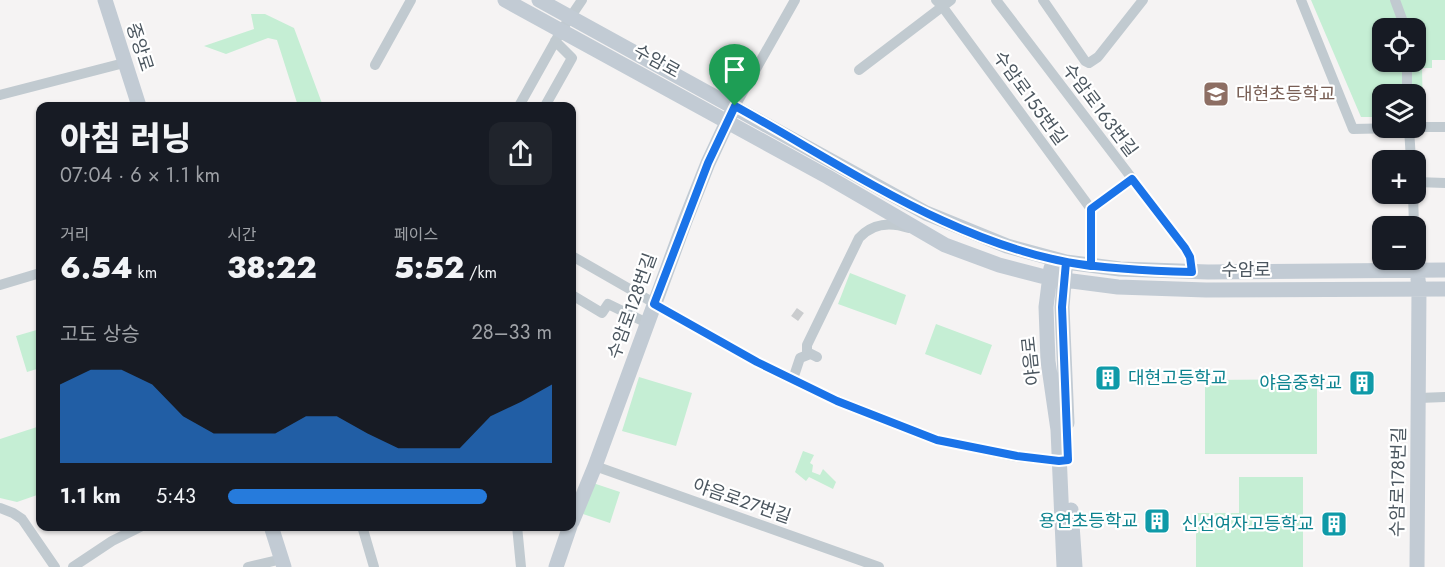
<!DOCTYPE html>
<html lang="ko">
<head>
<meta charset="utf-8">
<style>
	body { margin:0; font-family:Jost,"Noto Sans KR",sans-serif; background:#20242c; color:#f1f3f6; height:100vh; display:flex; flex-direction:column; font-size:22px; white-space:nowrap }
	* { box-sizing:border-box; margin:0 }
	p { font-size:20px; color:#9ea1a6 }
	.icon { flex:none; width:33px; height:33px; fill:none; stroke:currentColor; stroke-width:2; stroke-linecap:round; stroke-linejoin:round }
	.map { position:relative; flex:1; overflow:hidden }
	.side { position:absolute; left:36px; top:102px; width:540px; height:429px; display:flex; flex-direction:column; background:#171b24; border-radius:12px; box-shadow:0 2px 4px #0004 }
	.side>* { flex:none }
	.controls { position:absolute; left:1372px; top:18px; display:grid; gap:12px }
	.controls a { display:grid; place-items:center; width:54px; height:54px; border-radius:12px; background:#171b24; box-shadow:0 2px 4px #0004; font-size:30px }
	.pin { position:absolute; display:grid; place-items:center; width:51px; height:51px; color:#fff; margin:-62px -26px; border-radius:50% 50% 50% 0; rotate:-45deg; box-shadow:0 0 6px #0007 }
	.pin .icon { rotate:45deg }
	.round { display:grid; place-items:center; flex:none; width:63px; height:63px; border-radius:12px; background:#20242c }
	.overview { display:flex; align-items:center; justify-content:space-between; height:102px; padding:0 24px }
	h1 { font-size:33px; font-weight:800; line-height:45px }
	.figures { display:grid; grid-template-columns:repeat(3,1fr); gap:9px; height:102px; padding:6px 24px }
	.figures div { display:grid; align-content:center }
	.figures b { font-size:30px; font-weight:800 }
	.figures small { font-size:16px; font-weight:400 }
	.figures p { font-size:16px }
	.chart { height:168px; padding:12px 24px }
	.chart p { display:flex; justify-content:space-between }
	.chart svg { width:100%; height:108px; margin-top:6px; fill:#267bdc; opacity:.7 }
	ul { padding:0 24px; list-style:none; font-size:20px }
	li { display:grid; grid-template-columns:96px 72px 1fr; align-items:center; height:45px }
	li i { height:15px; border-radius:8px; background:#267bdc }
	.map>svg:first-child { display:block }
	.green { fill:#c5eed4; fill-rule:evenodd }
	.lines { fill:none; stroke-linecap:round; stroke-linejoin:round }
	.street-tunnel { stroke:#caccce; stroke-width:10; stroke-dasharray:10 5; stroke-linecap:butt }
	.street { stroke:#c1cad0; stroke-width:10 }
	.secondary { stroke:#c2cbd4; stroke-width:15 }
	.route-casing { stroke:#fff; stroke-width:12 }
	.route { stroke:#1a73e8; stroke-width:8 }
	.labels { text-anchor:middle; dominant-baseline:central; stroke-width:4.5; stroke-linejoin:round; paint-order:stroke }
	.street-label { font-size:18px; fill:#4b565f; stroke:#fff }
	.education-label { font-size:18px; fill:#785e54; stroke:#fff; text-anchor:start }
	.culture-label { font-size:18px; fill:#0d838f; stroke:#fff; text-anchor:end }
</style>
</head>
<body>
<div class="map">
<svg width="1445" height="567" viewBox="0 0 1445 567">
	<rect width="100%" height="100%" fill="#f5f3f3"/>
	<!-- green -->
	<path class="green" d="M1311,0H1445V60H1432V68H1422L1423,116H1416V94H1383V117H1361ZM1383,28H1416V62H1383Z
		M251,14H265L294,28L323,106H298L277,40L268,38L226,54L204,46L254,29Z
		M850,273L906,295L896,325L838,304Z
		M936,324L992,345L981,375L925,354Z
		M40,329V368L27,372L16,336Z
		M639,377L692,393L676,446L622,431Z
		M1317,379V454H1205V380Z
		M40,426V494L17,502L0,498V439Z
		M803,451L814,455L810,463L813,465L812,472L820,475L823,469L836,482L833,489L809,477L806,481L795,472Z
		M1239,477H1303V567H1196V513H1239Z
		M593,483L620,492L610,523L583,514Z"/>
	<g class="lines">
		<!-- street-tunnel -->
		<path class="street-tunnel" d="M794,312L801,317"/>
		<!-- street -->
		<path class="street" d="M936,0L942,6L1091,209V266
			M996,0L1185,248L1190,257L1192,271
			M1043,0L1085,61L1089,63L1098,57L1143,0
			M1301,0L1353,129L1399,128
			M1395,0L1402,19L1404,28
			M1407,62V94
			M375,65L411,0
			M859,70L951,0
			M0,95L124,63
			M519,106L561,31L582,0
			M545,106L572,58L555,41
			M735,106L795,0
			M1416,127H1445
			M1409,128L1411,160
			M1416,182L1445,183
			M1413,194L1414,226
			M1091,209L1132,179
			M572,256L757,362L837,401L937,440L1017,457L1059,461L1068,460
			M0,285L40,273
			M572,295L602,313L608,304L647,323
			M817,357L807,352V345L859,238C872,223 891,222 909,228
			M793,379L800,358L810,354
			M1419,398L1445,397
			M595,466L879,567
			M0,508L13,513L22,519L55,567
			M362,526L374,567
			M517,526L521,567
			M73,567L112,541L142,526
			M248,567L282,559"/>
		<!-- secondary -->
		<path class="secondary" d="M105,0L139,106
			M505,0L828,177L945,245L999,265L1049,278L1118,287L1206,290L1445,289
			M539,0L926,213L1007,246L1066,262L1120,269L1208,272L1445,270
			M1051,268L1046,307L1048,361L1058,430L1064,567
			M1065,271L1062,307L1067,423
			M1071,510L1075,567
			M572,522L595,466L685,221L708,163L731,114
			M271,526L284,567
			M556,567L570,526
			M1417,567L1419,289L1418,279"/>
	</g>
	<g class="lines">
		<defs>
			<path id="route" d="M735,106L708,163L654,304L757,362L837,401L937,440L1017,456L1059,461L1068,460L1062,307L1066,262C1108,269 1150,271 1192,272L1190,257L1185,248L1132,179L1091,209V266C960,249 848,168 735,106"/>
		</defs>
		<!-- route casing -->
		<use href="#route" class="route-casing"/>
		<!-- route -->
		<use href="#route" class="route"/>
	</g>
	<!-- icons -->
	<defs>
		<symbol id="school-square" viewBox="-11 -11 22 22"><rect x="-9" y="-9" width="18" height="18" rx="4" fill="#8d6e63" stroke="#fff"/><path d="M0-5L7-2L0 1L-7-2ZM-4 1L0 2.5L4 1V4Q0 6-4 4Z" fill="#fff"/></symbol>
		<symbol id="building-square" viewBox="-11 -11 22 22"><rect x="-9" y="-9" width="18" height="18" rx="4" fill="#0f9aa8" stroke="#fff"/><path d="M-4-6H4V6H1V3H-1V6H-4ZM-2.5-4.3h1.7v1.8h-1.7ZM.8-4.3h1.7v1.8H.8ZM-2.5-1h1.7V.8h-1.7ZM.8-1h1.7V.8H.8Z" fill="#fff"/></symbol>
	</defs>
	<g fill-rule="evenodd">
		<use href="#school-square" x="1201" y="79" width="30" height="30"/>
		<use href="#building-square" x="1093" y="363" width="30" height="30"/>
		<use href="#building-square" x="1347" y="368" width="30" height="30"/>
		<use href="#building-square" x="1142" y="506" width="30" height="30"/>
		<use href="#building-square" x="1319" y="509" width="30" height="30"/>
	</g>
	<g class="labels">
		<!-- street labels -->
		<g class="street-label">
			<text transform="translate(140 47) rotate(72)">중앙로</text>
			<text transform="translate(657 61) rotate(29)">수암로</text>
			<text transform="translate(1030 98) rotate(54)">수암로155번길</text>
			<text transform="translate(1100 110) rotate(53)">수암로163번길</text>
			<text x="1246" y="270">수암로</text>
			<text transform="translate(632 306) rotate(-70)">수암로128번길</text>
			<text transform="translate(1031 361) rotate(-96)">야음로</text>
			<text transform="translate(1398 482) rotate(-89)">수암로178번길</text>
			<text transform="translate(742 501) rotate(19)">야음로27번길</text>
		</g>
		<!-- education labels -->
		<g class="education-label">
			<text x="1236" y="94">대현초등학교</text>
		</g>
		<!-- culture labels -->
		<g class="culture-label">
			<text x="1128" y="378" text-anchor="start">대현고등학교</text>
			<text x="1342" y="383">야음중학교</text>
			<text x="1138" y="521">용연초등학교</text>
			<text x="1314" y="524">신선여자고등학교</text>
		</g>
	</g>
</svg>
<div class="controls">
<a><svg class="icon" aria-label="locate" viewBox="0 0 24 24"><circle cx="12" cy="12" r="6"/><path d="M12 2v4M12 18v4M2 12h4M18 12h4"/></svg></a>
<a><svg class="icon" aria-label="layers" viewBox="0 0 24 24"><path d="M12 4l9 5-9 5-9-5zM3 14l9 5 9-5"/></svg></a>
<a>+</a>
<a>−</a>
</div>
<div class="pin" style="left:735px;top:106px;background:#1e9e55"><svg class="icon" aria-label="arrive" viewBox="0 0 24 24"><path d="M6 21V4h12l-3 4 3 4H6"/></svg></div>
<section class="side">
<div class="overview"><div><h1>아침 러닝</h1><p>07:04 · 6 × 1.1 km</p></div><a class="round"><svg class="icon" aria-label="share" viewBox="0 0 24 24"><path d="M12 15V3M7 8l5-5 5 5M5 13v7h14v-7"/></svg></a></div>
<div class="figures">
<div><p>거리</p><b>6.54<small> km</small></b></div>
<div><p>시간</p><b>38:22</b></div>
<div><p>페이스</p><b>5:52<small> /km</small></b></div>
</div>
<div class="chart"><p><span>고도 상승</span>28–33 m</p>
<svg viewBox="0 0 160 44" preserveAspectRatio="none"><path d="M0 44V12L10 6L20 6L30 12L40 25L50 32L60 32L70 32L80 25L90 25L100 32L110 38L120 38L130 38L140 25L150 19L160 12V44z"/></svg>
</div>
<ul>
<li><b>1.1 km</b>5:43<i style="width:80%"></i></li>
</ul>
</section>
</div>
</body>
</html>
